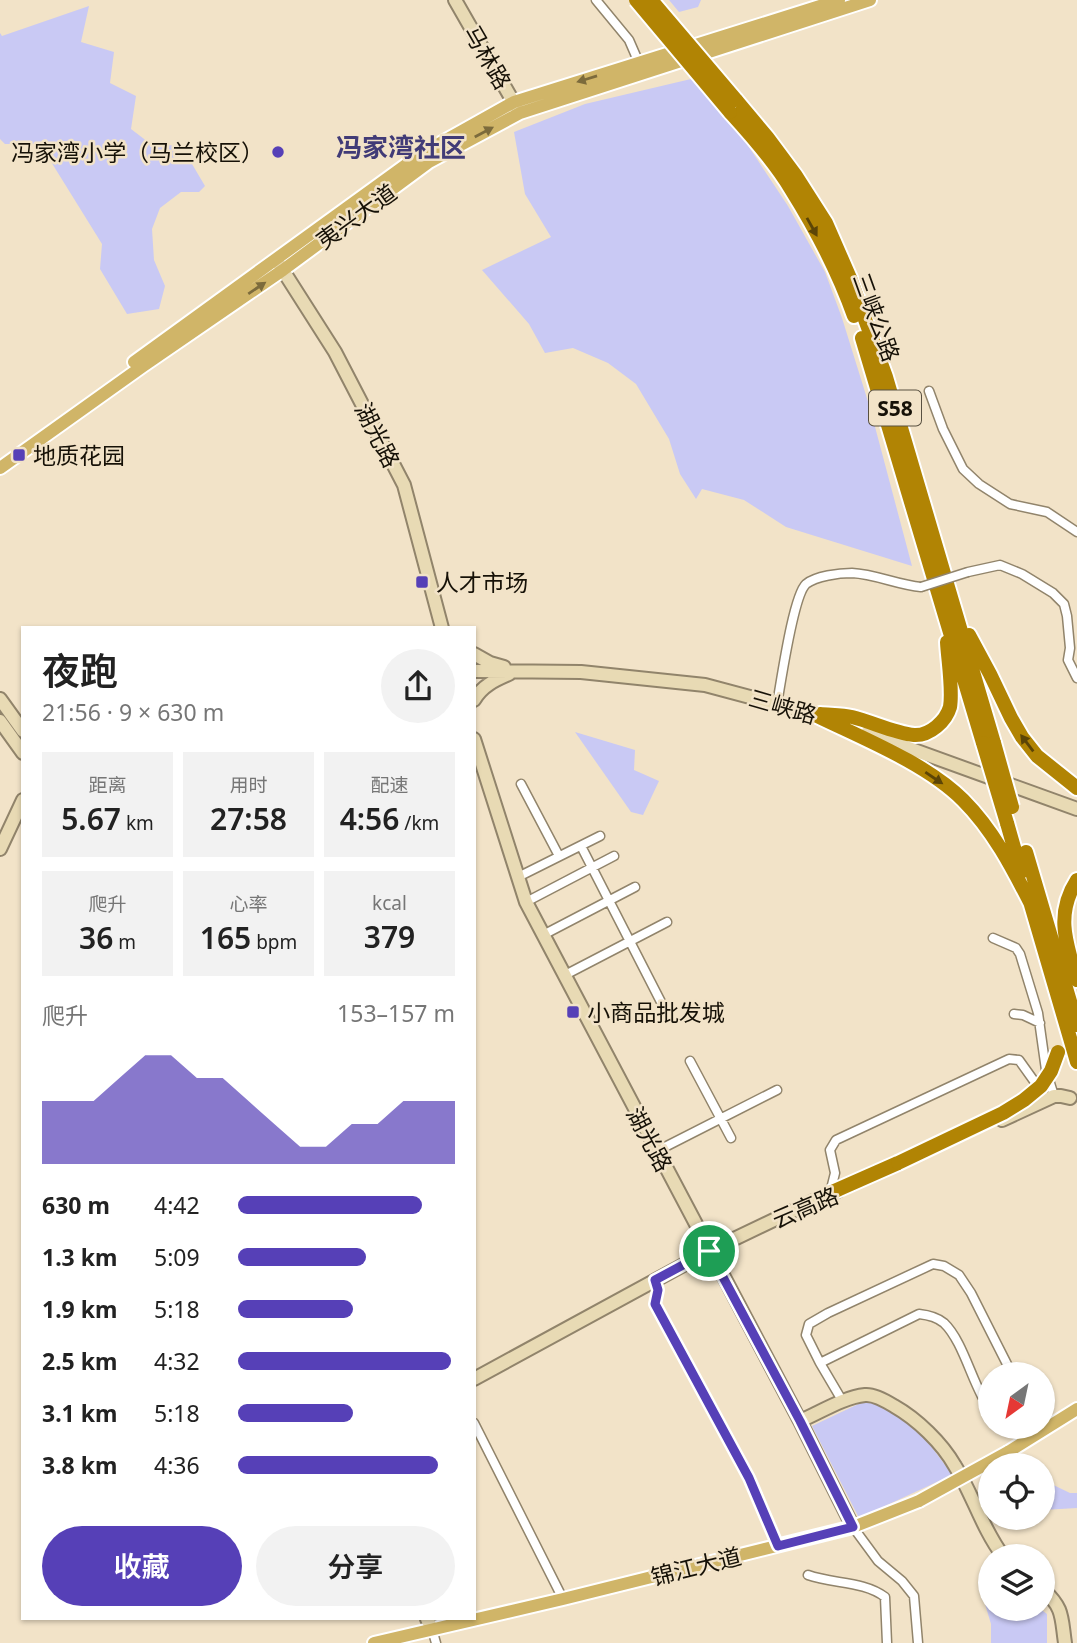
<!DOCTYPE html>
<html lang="zh">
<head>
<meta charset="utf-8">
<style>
	body { margin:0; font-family:"Noto Sans","Noto Sans SC",sans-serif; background:#f2f2f2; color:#222; height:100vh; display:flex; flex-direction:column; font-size:26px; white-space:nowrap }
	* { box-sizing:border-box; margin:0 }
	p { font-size:23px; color:#767676 }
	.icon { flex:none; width:38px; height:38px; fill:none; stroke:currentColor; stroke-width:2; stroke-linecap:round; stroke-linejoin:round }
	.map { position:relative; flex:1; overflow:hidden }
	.drawer { position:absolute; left:21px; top:626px; width:455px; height:994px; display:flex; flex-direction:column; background:#fff; border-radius:0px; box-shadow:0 2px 5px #0004 }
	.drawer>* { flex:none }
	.needle { width:46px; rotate:213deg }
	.tools { position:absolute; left:978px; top:1362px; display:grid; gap:14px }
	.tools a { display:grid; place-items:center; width:77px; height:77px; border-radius:50%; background:#fff; box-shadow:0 2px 5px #0004; font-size:35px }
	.pin { position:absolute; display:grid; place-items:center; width:60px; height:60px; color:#fff; margin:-30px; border:4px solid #fff; border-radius:50%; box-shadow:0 2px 7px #0007 }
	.round { display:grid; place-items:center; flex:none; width:74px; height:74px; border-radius:37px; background:#f2f2f2 }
	.overview { display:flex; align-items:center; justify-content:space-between; height:119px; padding:0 21px }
	h1 { font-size:38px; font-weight:600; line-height:52px }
	.stats { display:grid; grid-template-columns:repeat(3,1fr); gap:10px; height:119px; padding:7px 21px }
	.stats div { display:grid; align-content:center; border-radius:0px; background:#f2f2f2; text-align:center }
	.stats b { font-size:30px; font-weight:600 }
	.stats small { font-size:19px; font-weight:400 }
	.stats p { font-size:19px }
	.chart { height:196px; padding:14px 21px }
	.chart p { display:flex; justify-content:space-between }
	.chart svg { width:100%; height:126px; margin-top:7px; fill:#5640b7; opacity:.7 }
	.button { display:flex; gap:14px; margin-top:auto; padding:14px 21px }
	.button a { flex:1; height:80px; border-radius:42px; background:#5640b7; color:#fff; font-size:28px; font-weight:600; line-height:80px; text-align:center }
	.button a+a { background:#f2f2f2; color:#222 }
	ul { padding:0 21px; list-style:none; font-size:23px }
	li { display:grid; grid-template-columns:112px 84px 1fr; align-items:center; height:52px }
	li i { height:18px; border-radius:9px; background:#5640b7 }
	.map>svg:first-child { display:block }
	.green { fill:#c9c9f4 }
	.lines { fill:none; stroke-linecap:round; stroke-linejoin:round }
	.street-casing { stroke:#91846b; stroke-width:11 }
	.secondary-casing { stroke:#91846b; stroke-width:16 }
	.primary-casing { stroke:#fff; stroke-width:16 }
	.highway-casing { stroke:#fff; stroke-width:18 }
	.street { stroke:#fff; stroke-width:8 }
	.secondary { stroke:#e8dab4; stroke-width:12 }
	.primary { stroke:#d0b568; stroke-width:12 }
	.highway { stroke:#b18404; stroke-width:14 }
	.street-bridge-casing { stroke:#91846b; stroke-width:11; stroke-linecap:butt }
	.primary-bridge-casing { stroke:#fff; stroke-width:16; stroke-linecap:butt }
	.highway-bridge-casing { stroke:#fff; stroke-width:18; stroke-linecap:butt }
	.street-bridge { stroke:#fff; stroke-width:8 }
	.primary-bridge { stroke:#d0b568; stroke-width:12 }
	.highway-bridge { stroke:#b18404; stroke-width:14 }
	.oneway { fill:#7c6b3c }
	.oneway2 { fill:#5c4506 }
	.route-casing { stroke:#fff; stroke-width:14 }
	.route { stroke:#5640b7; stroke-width:9 }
	.poi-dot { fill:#5640b7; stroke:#f2e3c8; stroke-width:2.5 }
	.labels { text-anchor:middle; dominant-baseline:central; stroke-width:5; stroke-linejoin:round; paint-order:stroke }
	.shield { fill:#f2e3c8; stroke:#585041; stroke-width:2 }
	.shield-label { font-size:21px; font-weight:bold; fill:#161107 }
	.street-label { font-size:23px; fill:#161107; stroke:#f2e3c8 }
	.poi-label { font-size:23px; fill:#161107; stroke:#f2e3c8; text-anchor:start }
	.quarter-label { font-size:26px; font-weight:bold; fill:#413b77; stroke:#f2e3c8 }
</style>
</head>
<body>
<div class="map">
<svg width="1077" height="1643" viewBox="0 0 1077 1643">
	<rect width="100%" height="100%" fill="#f2e3c8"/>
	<!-- green -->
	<path class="green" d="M669,0H701L698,7L679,12Z
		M89,6L81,42L114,52L110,83L136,96L131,129L148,142L182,147L205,186L199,192H181L160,208L152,229L154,260L165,286L159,309L127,314L100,269L102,244L40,144H5L0,139V33L2,36Z
		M691,79L747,144L788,206L825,272L842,318L870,408L912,566L786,527L744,500L702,489L696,499L680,474L669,439L636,384L608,363L573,348L545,353L529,324L482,270L551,237L525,194L514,132L585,104Z
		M575,732L635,750L634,770L659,781L643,815L631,812Z
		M869,1399C874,1401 880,1403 885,1405C913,1420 935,1450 952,1475L859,1518L812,1426Z
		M1043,1480L1070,1493H1077V1508L1043,1510Z
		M990,1599V1608H1039L1047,1614V1643H991V1624L985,1604Z"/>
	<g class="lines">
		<defs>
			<path id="street" d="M596,0L629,40L639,63
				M929,391L943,429L963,469L979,484L1010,504L1047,512L1077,532
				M968,572L1000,565L1022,574L1053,593L1064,604L1067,616L1070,648L1068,660L1077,678
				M777,704C781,683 793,596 806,584C816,576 839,573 852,573C875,574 898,585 921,587
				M521,784L559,856
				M581,846L662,1004
				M518,877L600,836
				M526,902L614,856
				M543,935L635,887
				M993,938L1016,948L1020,954L1038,1013L1046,1070L1054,1096
				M565,975L667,922
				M1014,1014L1023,1015L1040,1023
				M690,1061L731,1138
				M657,1151L777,1090
				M830,1193L835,1173L830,1150L836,1140L1009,1059L1019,1060L1034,1081
				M655,1281L658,1290L655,1304L749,1478L778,1546
				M820,1363L919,1314C928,1315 937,1317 944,1323C964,1342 973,1387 990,1410
				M843,1402L820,1363L806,1335L809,1324L828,1313L933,1264L944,1266L959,1275L971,1293L1012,1374
				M474,1423L563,1599
				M853,1527L878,1561L902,1581L914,1596L918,1643
				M808,1575C833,1584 864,1581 885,1597L887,1643
				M432,1629L436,1643"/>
			<path id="secondary" d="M455,0L518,110
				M277,261L335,352L404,485L442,628
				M474,654L490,663L504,667
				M474,671L581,672L705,685L817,715
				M0,699L23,731
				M474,700C482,686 495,680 509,674
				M0,721L23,753
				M867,733L1077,809
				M474,739L526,902L800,1421L853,1527
				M0,849L23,800
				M1002,1120L1054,1096H1061L1070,1098
				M474,1379L709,1251L830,1193L838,1191
				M800,1421C819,1413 844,1397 865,1395C874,1394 886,1401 894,1406C917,1419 942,1443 955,1466C973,1495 982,1528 1003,1556
				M1043,1589C1064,1609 1061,1616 1065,1643
				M427,1619L432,1629"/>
			<path id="primary" d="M134,362L421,154L514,102L839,0
				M0,468L143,366L283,270L429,162L520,113L870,0
				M1008,1452L1077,1409
				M374,1643L563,1599L853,1527L919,1501"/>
			<path id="highway" d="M736,100L767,137L796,176L826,223L850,278L886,377L994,743
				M730,112C752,136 774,161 791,189C816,229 838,271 854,316
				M862,338L983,743
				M969,635L990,674L1011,718L1022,737L1037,756L1077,788
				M809,712C857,736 925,762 963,800C993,830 1012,867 1031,904
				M820,714C830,715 842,715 852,717C872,722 895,733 914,735C930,736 946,721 950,707C953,690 948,660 947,642
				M1007,823L1021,872
				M1026,852L1077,1025
				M1077,880C1055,914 1066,943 1077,980
				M1029,898L1077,1062
				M830,1193L898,1163"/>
		</defs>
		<!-- street casing -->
		<use href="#street" class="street-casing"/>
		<!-- secondary casing -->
		<use href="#secondary" class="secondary-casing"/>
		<!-- primary casing -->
		<use href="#primary" class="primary-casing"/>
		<!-- highway casing -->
		<use href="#highway" class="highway-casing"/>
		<!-- street -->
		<use href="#street" class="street"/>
		<!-- secondary -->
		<use href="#secondary" class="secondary"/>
		<!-- primary -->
		<use href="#primary" class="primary"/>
		<!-- highway -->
		<use href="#highway" class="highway"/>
		<defs>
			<path id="street-bridge" d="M921,587L968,572"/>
			<path id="primary-bridge" d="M919,1501L1008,1452"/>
			<path id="highway-bridge" d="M636,0L730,112
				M651,0L736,100
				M983,743L1007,823
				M994,743L1012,807
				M898,1163L1003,1113L1024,1100L1041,1086L1051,1071L1058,1052"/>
		</defs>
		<!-- street-bridge casing -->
		<use href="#street-bridge" class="street-bridge-casing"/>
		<!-- primary-bridge casing -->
		<use href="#primary-bridge" class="primary-bridge-casing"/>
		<!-- highway-bridge casing -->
		<use href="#highway-bridge" class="highway-bridge-casing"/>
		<!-- street-bridge -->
		<use href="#street-bridge" class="street-bridge"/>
		<!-- primary-bridge -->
		<use href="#primary-bridge" class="primary-bridge"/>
		<!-- highway-bridge -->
		<use href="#highway-bridge" class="highway-bridge"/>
	</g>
	<!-- one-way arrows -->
	<defs><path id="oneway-solid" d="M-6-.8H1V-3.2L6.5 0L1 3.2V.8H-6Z" transform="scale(1.75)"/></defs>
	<g class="oneway">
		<use href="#oneway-solid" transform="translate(587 79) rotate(163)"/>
		<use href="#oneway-solid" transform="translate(484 132) rotate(-28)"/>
		<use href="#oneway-solid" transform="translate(257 288) rotate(-34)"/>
	</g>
	<g class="oneway2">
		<use href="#oneway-solid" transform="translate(812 227) rotate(61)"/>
		<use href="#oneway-solid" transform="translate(1027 743) rotate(-127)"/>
		<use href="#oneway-solid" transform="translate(934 778) rotate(34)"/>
	</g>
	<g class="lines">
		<defs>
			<path id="route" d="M709,1251L800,1421L853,1527L778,1546L749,1478L655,1304L658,1290L655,1280Z"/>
		</defs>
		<!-- route casing -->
		<use href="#route" class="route-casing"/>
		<!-- route -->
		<use href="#route" class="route"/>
	</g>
	<!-- markers -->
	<g class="poi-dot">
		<circle cx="278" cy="152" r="7"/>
		<rect x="12" y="448" width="14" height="14" rx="3.5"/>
		<rect x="415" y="575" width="14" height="14" rx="3.5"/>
		<rect x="566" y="1005" width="14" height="14" rx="3.5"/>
	</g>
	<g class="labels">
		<!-- shield labels -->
		<rect class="shield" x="869" y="390.5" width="52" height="35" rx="5"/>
		<g class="shield-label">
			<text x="895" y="408">S58</text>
		</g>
		<!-- street labels -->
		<g class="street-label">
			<text transform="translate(488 57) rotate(60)">马林路</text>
			<text transform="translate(356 216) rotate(-36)">夷兴大道</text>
			<text transform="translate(877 317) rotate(70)">三峡公路</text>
			<text transform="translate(378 435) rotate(63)">湖光路</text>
			<text transform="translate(783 706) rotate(16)">三峡路</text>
			<text transform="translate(650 1139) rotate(62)">湖光路</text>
			<text transform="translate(805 1207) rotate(-23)">云高路</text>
			<text transform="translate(696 1566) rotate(-14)">锦江大道</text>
		</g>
		<!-- poi labels -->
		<g class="poi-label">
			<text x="264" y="152" text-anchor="end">冯家湾小学（马兰校区）</text>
			<text x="33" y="455">地质花园</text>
			<text x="436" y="582">人才市场</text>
			<text x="587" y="1012">小商品批发城</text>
		</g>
		<!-- quarter labels -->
		<g class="quarter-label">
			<text x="401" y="147">冯家湾社区</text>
		</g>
	</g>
</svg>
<div class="tools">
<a><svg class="needle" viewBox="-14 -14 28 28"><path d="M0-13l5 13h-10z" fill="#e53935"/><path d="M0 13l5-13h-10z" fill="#767676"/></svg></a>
<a><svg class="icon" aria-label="locate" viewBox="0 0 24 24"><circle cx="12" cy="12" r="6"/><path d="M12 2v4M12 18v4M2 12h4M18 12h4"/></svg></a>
<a><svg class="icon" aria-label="layers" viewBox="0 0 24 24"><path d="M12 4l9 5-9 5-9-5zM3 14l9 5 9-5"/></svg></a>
</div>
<div class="pin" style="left:709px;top:1251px;background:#1e9e55"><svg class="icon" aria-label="arrive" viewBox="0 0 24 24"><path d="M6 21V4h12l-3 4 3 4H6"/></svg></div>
<section class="drawer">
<div class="overview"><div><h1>夜跑</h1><p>21:56 · 9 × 630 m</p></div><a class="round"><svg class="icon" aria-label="share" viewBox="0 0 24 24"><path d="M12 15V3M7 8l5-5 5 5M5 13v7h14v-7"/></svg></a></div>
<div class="stats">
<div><p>距离</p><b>5.67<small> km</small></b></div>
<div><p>用时</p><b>27:58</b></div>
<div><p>配速</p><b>4:56<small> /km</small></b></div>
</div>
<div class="stats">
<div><p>爬升</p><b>36<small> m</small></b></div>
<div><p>心率</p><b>165<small> bpm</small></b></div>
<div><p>kcal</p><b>379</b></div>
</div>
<div class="chart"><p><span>爬升</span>153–157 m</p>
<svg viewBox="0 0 160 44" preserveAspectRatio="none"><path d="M0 44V22L10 22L20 22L30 14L40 6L50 6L60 14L70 14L80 22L90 30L100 38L110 38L120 30L130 30L140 22L150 22L160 22V44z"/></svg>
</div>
<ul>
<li><b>630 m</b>4:42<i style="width:85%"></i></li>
<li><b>1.3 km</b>5:09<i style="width:59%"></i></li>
<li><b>1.9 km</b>5:18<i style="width:53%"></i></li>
<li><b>2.5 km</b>4:32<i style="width:98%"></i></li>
<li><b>3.1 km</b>5:18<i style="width:53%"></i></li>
<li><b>3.8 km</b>4:36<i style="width:92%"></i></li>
</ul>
<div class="button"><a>收藏</a><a>分享</a></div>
</section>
</div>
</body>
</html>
